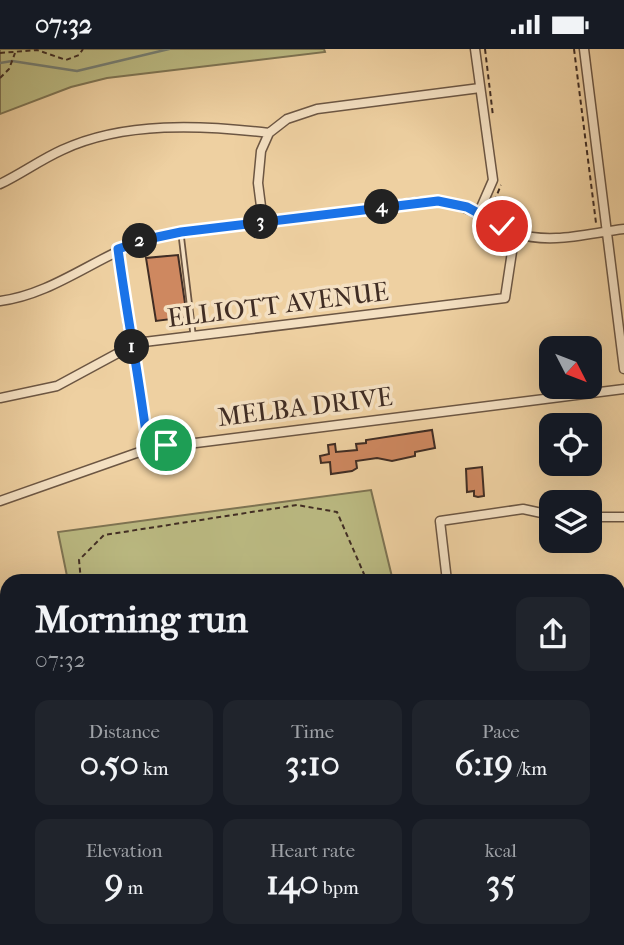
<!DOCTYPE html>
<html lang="en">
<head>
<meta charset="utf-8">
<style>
	body { margin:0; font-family:"IM FELL French Canon",serif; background:#20242c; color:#f1f3f6; height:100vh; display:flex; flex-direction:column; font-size:26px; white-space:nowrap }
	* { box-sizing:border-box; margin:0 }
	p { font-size:23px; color:#9ea1a6 }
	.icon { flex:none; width:38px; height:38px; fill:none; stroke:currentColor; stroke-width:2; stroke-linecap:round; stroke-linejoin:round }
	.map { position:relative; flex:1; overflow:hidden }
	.panel { position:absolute; left:0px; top:525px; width:625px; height:371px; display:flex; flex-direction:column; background:#171b24; border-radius:21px 21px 0 0; box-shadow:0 7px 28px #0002 }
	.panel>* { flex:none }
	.needle { width:46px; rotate:132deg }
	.controls { position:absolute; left:539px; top:287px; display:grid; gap:14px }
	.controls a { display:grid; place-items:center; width:63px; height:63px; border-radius:14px; background:#171b24; box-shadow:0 7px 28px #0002; font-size:35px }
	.pin { position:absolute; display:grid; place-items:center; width:60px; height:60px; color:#fff; margin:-30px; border:4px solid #fff; border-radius:50%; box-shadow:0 2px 7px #0007 }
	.km { position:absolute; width:35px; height:35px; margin:-18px; border-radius:50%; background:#222; color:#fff; font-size:19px; line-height:35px; text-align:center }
	.round { display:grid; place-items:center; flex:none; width:74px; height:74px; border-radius:14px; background:#20242c }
	.overview { display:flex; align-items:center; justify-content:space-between; height:119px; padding:0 35px }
	h1 { font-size:38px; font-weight:700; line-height:52px }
	.metrics { display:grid; grid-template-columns:repeat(3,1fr); gap:10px; height:119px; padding:7px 35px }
	.metrics div { display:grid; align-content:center; border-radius:14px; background:#20242c; text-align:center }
	.metrics b { font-size:35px; font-weight:700 }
	.metrics small { font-size:19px; font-weight:400 }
	.metrics p { font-size:19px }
	.status { display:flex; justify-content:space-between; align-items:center; height:49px; padding:0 35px; background:#171b24; direction:ltr }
	.status svg { height:19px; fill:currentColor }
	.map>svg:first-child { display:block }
	.green { fill:#bbba82; stroke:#7e7453; stroke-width:2 }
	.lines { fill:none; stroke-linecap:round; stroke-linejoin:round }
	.stream { stroke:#757f74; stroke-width:2.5 }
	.building { fill:#ce8860; stroke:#402d24; stroke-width:2 }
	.service-casing { stroke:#6c5643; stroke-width:7 }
	.minor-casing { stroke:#6c5643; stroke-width:11 }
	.path { stroke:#402d24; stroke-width:2; stroke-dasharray:5 3.5; stroke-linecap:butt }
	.service { stroke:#f4e0c2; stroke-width:3.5 }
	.minor { stroke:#f4e0c2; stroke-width:8 }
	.route-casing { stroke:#fff; stroke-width:14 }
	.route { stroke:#1a73e8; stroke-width:9 }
	.labels { text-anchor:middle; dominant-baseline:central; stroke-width:7; stroke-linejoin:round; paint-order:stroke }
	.street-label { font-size:26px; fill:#402d24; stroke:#f4e0c2 }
</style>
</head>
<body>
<div class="status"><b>07:32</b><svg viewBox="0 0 49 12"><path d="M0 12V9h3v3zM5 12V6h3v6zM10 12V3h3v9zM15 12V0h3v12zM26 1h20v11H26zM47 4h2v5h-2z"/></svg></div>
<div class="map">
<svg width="624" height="896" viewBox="0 0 624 896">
	<rect width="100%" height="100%" fill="#eed0a1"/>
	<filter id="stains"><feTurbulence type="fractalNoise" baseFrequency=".00286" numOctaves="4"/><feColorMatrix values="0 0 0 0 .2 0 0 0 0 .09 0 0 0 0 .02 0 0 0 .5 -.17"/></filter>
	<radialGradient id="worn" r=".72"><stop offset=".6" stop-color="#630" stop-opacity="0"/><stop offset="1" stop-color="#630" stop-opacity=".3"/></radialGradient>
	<!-- green -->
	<path class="green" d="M0,0H324L325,3L107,29L71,38L0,65Z
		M371,441L393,532H68L58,483Z
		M618,589H624V679H618Z
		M7,616V698L0,702V621Z"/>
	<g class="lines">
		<!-- stream -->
		<path class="stream" d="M0,14L12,12L77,22L169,0
			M263,532L272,527L278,532
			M618,641L624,642
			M0,661L7,657"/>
	</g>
	<!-- building -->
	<path class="building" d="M178,206L187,268L156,272L146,209Z
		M432,381L435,399L415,403V407L392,412L377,409L356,412L357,419L352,422L331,425L330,413L321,414L320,407L329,405L328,396L335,395L336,403L357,401L356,395L366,394V391Z
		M482,418L484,447L478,448L474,447V442L467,443L466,420Z"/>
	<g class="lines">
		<defs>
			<path id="service" d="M181,185L193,285"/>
			<path id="minor" d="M475,0L493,131L479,163
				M584,0L624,320
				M0,135C21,125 40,111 62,101C124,72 203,76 269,84
				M263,173L258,134L261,102L269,84L287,70L317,60L480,39
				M118,200L131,297
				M0,252C57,245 103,201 159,187L419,153C469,150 475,169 516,184C550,196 589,184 624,180
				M0,349L57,337L131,297L144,293L505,249L515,183
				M0,452L148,400L624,340
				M590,468H624
				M447,532L440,472L523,460L551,466
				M0,573L7,569
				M0,737L7,730
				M618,745H624
				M200,889L201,896
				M499,889L500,896"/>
		</defs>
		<!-- service casing -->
		<use href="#service" class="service-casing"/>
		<!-- minor casing -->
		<use href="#minor" class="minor-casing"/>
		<!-- path -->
		<path class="path" d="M485,0L493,67
			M574,0L596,174
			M0,4L37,1L66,11L79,6L83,0
			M0,29L9,20L15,4
			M491,160L501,136
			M134,304L138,316L147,392
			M81,532L79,511L104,486L297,456L337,463L367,532
			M618,594H624
			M0,647L7,649
			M0,801L7,804"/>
		<!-- service -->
		<use href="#service" class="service"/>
		<!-- minor -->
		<use href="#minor" class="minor"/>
	</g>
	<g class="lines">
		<defs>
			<path id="route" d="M166,396L148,400C140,332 127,268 118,200L148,190L181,183L438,152L467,158L502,177"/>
		</defs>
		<!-- route casing -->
		<use href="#route" class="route-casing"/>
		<!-- route -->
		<use href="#route" class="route"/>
	</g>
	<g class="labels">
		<!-- street labels -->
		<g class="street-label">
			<text transform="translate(278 256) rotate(-7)">ELLIOTT AVENUE</text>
			<text transform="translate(305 358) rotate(-7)">MELBA DRIVE</text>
		</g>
	</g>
	<rect width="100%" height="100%" filter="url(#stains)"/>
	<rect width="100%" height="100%" fill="url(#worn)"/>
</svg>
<div class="controls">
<a><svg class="needle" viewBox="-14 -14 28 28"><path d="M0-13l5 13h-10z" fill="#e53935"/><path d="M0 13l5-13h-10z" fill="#9ea1a6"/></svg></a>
<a><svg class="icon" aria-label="locate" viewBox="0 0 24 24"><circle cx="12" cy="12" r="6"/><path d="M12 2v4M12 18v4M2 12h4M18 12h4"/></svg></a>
<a><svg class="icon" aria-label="layers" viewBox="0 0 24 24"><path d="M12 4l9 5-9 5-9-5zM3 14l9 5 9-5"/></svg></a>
</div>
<div class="pin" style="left:166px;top:396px;background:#1e9e55"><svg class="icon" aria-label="arrive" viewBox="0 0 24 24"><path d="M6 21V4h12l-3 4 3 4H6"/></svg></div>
<div class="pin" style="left:502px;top:177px;background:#d93025"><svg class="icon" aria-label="check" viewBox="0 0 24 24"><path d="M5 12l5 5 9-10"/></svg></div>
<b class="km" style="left:132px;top:298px">1</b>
<b class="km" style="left:140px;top:192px">2</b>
<b class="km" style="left:261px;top:173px">3</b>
<b class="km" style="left:382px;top:158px">4</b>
<section class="panel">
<div class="overview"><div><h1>Morning run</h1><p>07:32</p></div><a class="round"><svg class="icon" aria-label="share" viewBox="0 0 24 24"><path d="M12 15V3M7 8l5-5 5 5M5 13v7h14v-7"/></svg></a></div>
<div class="metrics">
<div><p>Distance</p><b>0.50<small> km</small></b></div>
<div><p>Time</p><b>3:10</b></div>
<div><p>Pace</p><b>6:19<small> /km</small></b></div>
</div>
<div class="metrics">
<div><p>Elevation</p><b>9<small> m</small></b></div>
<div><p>Heart rate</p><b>140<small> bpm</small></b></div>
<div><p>kcal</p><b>35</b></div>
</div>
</section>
</div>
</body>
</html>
